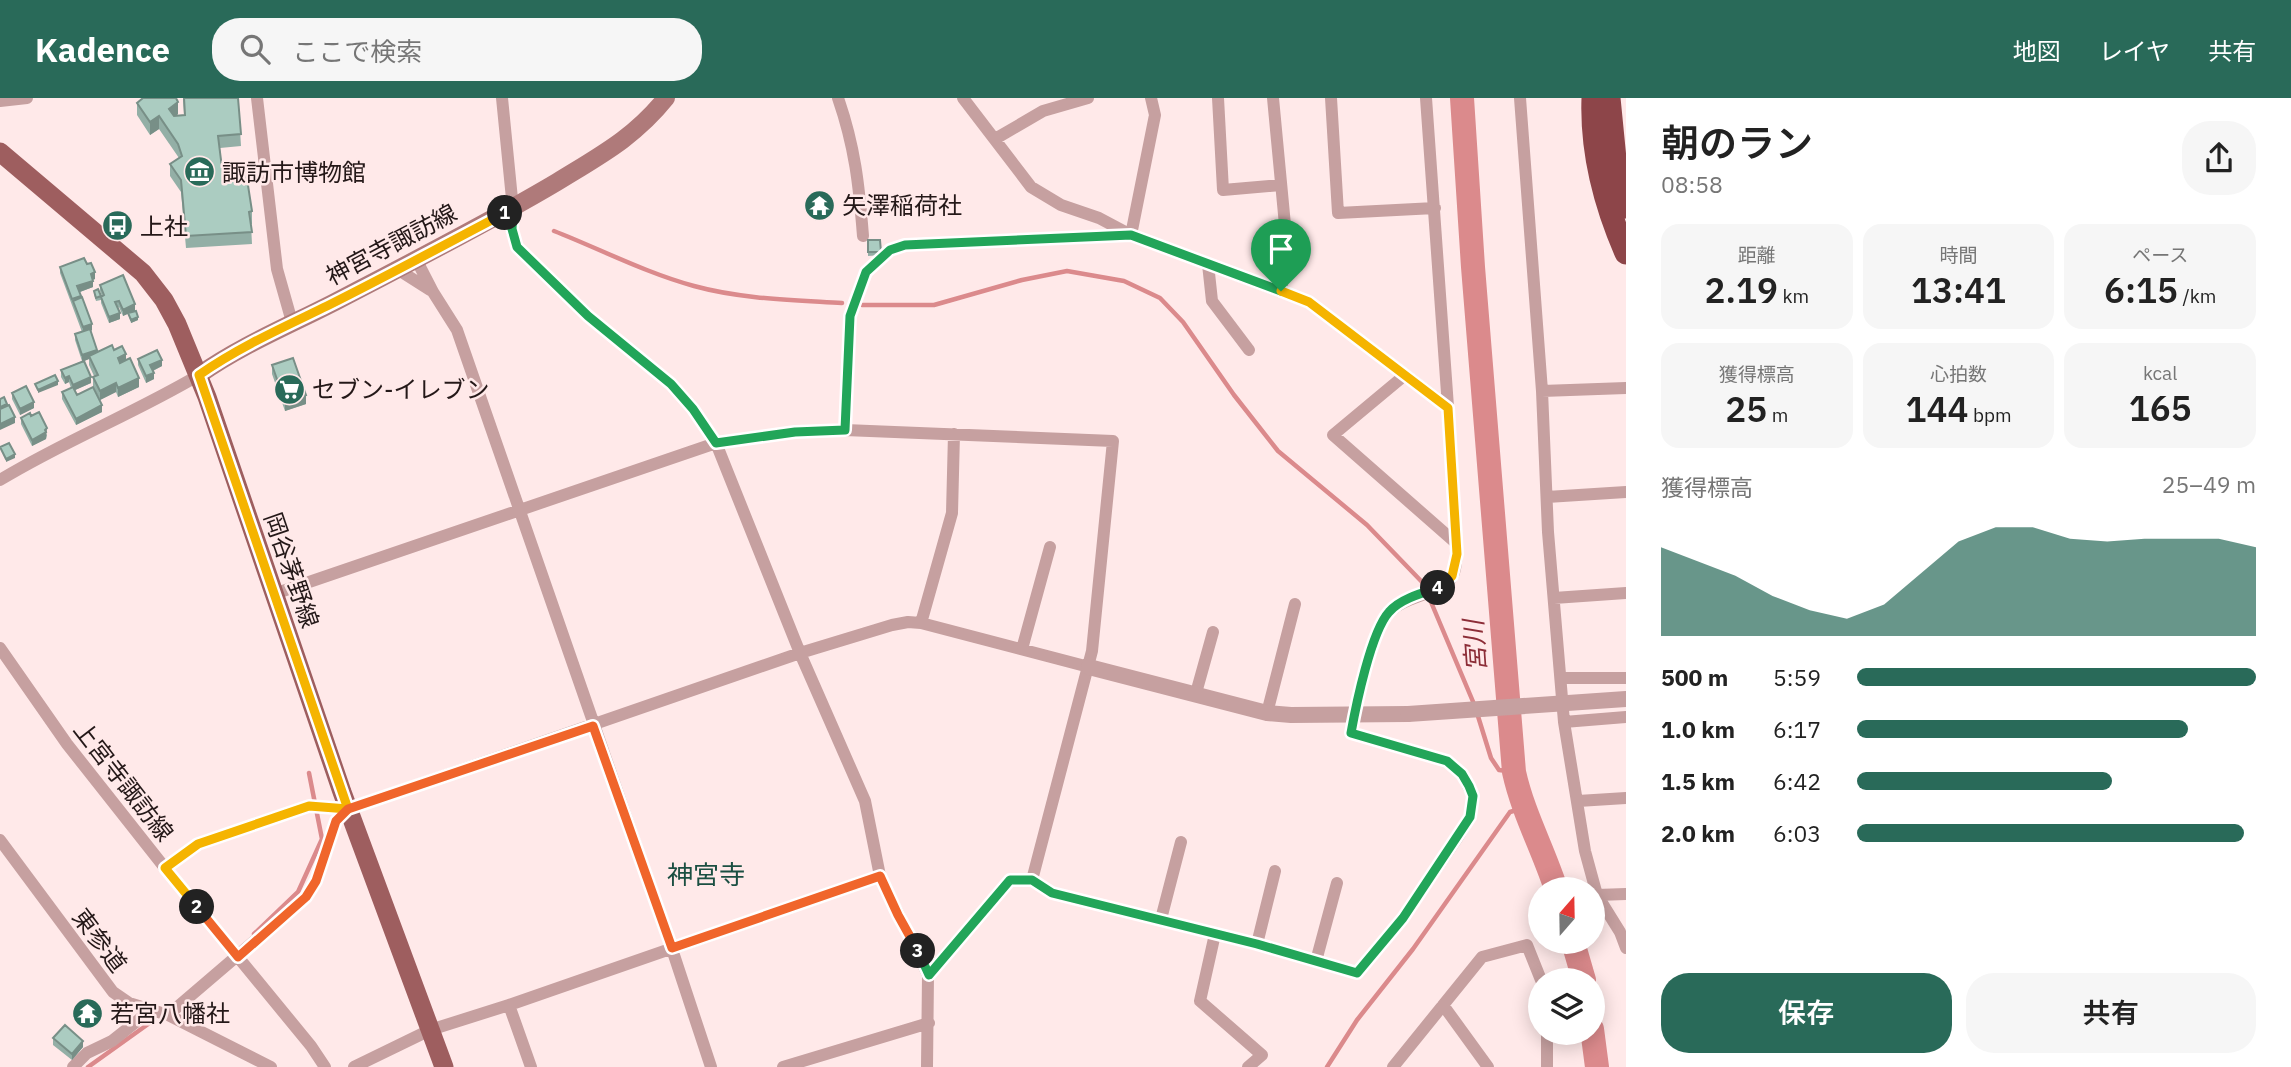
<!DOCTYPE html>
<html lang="ja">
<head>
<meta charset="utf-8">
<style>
	body { margin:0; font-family:"IBM Plex Sans","Noto Sans JP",sans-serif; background:#f6f6f6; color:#222; height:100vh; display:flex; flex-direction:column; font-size:26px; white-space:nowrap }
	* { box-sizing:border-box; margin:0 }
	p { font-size:23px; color:#767676 }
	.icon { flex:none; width:38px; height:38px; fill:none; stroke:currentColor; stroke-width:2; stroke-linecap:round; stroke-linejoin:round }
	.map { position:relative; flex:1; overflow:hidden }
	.sheet { display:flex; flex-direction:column; background:#fff; width:665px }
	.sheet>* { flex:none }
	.needle { width:46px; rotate:20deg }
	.controls { position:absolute; left:1528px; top:779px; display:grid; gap:14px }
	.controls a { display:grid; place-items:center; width:77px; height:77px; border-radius:50%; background:#fff; box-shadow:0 4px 18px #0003; font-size:35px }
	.pin { position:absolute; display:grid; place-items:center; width:60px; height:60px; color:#fff; margin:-72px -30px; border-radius:50% 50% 50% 0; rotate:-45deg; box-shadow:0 0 7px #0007 }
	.pin .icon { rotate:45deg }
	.km { position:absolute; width:35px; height:35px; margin:-18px; border-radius:50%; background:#222; color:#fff; font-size:19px; line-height:35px; text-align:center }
	.round { display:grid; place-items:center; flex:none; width:74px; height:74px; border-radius:28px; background:#f6f6f6 }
	.overview { display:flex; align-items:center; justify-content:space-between; height:119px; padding:0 35px }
	h1 { font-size:38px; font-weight:600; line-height:52px }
	.metrics { display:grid; grid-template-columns:repeat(3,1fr); gap:10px; height:119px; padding:7px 35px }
	.metrics div { display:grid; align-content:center; border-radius:18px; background:#f6f6f6; text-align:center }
	.metrics b { font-size:35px; font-weight:600 }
	.metrics small { font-size:19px; font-weight:400 }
	.metrics p { font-size:19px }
	.chart { height:196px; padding:14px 35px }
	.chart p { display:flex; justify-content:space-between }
	.chart svg { width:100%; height:126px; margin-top:7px; fill:#296a59; opacity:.7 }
	.cta { display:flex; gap:14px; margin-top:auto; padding:14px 35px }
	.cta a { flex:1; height:80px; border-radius:28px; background:#296a59; color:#fff; font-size:28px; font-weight:600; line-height:80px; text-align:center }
	.cta a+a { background:#f6f6f6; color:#222 }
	ul { padding:0 35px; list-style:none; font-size:23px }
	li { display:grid; grid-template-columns:112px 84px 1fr; align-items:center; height:52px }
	li i { height:18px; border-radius:9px; background:#296a59 }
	header { display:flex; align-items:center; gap:42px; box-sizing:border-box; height:98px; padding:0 35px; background:#296a59; color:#fff }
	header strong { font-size:33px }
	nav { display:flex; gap:38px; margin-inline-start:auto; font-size:24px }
	.search { width:490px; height:63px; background:#f6f6f6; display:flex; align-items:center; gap:18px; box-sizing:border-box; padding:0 24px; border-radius:28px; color:#767676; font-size:26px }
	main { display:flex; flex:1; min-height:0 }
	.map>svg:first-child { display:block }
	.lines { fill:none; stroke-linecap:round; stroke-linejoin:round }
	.stream { stroke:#db8a8c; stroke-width:4.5 }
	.river { stroke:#db8a8c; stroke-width:24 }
	.minor { stroke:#c6a0a0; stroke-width:12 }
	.tertiary { stroke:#c6a0a0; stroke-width:16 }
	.secondary { stroke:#af7a7a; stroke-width:18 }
	.primary { stroke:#9e5e5f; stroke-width:19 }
	.motorway { stroke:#8d4549; stroke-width:23 }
	.tertiary-bridge { stroke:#c6a0a0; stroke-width:16 }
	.wall { fill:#93afa6 }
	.shaded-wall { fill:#788f87 }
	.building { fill:#abccc1; stroke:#788f87; stroke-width:2 }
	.split-1-casing { stroke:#fff; stroke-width:14 }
	.split-2-casing { stroke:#fff; stroke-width:14 }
	.split-3-casing { stroke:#fff; stroke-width:14 }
	.split-4-casing { stroke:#fff; stroke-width:14 }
	.split-5-casing { stroke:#fff; stroke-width:14 }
	.split-1 { stroke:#22a559; stroke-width:9 }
	.split-2 { stroke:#f5b400; stroke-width:9 }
	.split-3 { stroke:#f0652b; stroke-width:9 }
	.split-4 { stroke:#22a559; stroke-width:9 }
	.split-5 { stroke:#f5b400; stroke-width:9 }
	.labels { text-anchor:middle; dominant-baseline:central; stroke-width:5; stroke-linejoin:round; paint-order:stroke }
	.poi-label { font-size:24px; fill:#241818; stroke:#ffe9e9; text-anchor:start }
	.street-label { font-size:24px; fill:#241818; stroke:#ffe9e9 }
	.water-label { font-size:26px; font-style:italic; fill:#8c2d37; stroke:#ffe9e9 }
	.neighbourhood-label { font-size:26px; fill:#1b4f42; stroke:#ffe9e9 }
</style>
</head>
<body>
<header>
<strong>Kadence</strong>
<div class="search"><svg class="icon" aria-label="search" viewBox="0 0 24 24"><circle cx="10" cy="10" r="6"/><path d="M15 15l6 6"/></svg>ここで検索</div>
<nav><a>地図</a><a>レイヤ</a><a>共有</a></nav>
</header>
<main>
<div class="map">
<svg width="1626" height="969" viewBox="0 0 1626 969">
	<rect width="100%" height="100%" fill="#ffe9e9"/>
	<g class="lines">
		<!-- stream -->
		<path class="stream" d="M554,133C600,151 646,175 694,188C741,201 793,202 842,205
			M862,207H934L1022,182L1067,173L1124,183L1160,200L1183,224L1234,297L1278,353L1367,427L1423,485L1474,606
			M1477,615L1491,660L1499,672L1514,674
			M254,836L298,794L322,741L309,675
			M88,969L151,924
			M1327,969L1357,922L1413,851L1510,714L1523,710"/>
		<!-- river -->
		<path class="river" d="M1462,0L1473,169L1514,674C1523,715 1543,751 1556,791
			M1573,844L1584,882
			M1592,931L1597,969"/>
		<!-- minor -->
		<path class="minor" d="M257,0L277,171L292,224
			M502,0L513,111L511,130L517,149L588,218L671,286L693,311L716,345L800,555L865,703L880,778L928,877L927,969
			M838,0C855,49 859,87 863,138
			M1218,0L1223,92L1281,87
			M1273,0L1287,148L1281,193
			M1331,0L1338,115L1435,110
			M1426,0L1448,309
			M1520,0L1542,293L1548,434L1564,624L1585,753L1597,797L1620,834L1626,850
			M0,3L27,0
			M995,41L1043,13L1088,0
			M1131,137L1155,17L1151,0
			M416,161L433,194L457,232L672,851L711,969
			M1208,166L1212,203L1249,252
			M397,171L430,192
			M1405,277L1333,337L1456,445
			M1542,293L1626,290
			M845,332L850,218L866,174L890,152L905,147L1131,137
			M0,382C64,343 135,315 199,277
			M1547,399L1626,394
			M274,496L716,345L795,334L845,332L1113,343L1092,553L1032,782
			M1554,500L1626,495
			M921,525L952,415L954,336
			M0,550L67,646L165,770L311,948L325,969
			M1022,551L1050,449
			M1561,580H1626
			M1196,595L1213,534
			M1267,615L1295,506
			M1564,624L1626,619
			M1578,703L1626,700
			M0,742L113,894L129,905L168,917L271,969
			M165,770L198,746L309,708L348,711L800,555L892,527L908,524L921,525L1089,569
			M1597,797L1626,796
			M1161,821L1181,744
			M1215,836L1200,903L1262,957L1248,969
			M1257,846L1275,773
			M1316,863L1337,785
			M928,877L1010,782H1032L1052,795L1257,846L1357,875L1403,820L1458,739L1470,719L1473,698L1462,676L1447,663L1351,635C1356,605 1370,538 1388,516C1403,497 1443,497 1453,477C1456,471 1456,463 1457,456L1448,309L1309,204L1131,137L1099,120L1061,107L1031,89L963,0
			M509,907L531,969
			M1443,907L1488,969
			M168,917L306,799L316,783L336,723L348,711
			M1547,934V969
			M73,969L87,955L112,943L151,912
			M354,969L430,932L509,907L880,778
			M783,969L929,925
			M1393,969L1482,859L1527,847L1541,882"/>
		<!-- tertiary -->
		<path class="tertiary" d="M1089,569L1267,615L1291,617L1408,616"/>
		<!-- secondary -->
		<path class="secondary" d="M199,277C240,248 286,229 331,206C407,166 483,128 557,84C599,58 634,40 666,0"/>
		<!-- primary -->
		<path class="primary" d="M0,54L143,175L164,202L177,226L207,299L342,694L444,969"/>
		<!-- motorway -->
		<path class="motorway" d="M1593,0C1591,53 1605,107 1626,155
			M1609,0L1615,61L1626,109"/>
		<!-- tertiary-bridge -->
		<path class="tertiary-bridge" d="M1408,616L1626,601"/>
	</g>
	<!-- wall -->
	<path class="wall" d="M183,0H238L241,48L220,50L222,70L252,113V126H251L252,146L186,150L181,94L170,78V66L179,60L159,31L150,37L137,17V5L178,16L176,18L184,17Z
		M868,142H880L881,157L868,158Z
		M87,166L95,181L93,182V189L80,194L92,232L91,233L97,254L114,252L126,262L139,289L118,299L116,294L100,302L93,288V279L94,278L89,267V261L84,263L91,285L75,292L77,297L102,314L76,327L62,301V294L71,290L69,284L65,286L61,279V272L82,263L75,242V236L82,234L60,175V169Z
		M100,187L135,213L138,222L131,225L128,215L123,218L119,209L118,210L120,221L109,225L101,205V202L96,203L94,196V193L102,198L100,193Z
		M138,261L162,268L153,273L154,281L146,285L138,267Z
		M272,267L306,306L285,313L272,276Z
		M12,295L34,310L20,317L12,301Z
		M31,318L47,337L46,341L32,348L21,326V320Z
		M53,940L83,949L72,962L53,947Z"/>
	<!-- shaded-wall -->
	<path class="shaded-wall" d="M178,4V16L169,24V11Z
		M159,18V31L150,37V24Z
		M95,174V181L91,182V176Z
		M93,183V189L77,195V188Z
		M135,206V213L123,218V212Z
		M120,215V221L109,225V219Z
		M138,219V222L131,225V222Z
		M92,226V232L83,236V229Z
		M97,252V259L89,258V261L82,264V257Z
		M126,256V265L118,269V260Z
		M162,262V268L150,274V267Z
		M154,275V281L146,285V278Z
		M69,278V284L65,286V280Z
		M91,279V285L73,293V287Z
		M139,280V289L118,299V290Z
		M58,283V287L38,295V292Z
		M116,285V294L100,302V293Z
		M306,297V306L285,313V304Z
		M34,304V310L20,317V311Z
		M102,307V314L76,327V321Z
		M15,319V325L0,332V326Z
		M47,330L46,341L32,348V342Z
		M15,356V360L6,364V361Z
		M83,943V949L72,962V956Z"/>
	<!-- building -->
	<path class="building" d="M143,0H176L178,4L169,11L174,18L185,17L184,0H238L241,36L218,38L222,70L245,68L252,113L249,114L252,134L186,138L181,82L170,66L182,58L178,46L159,18L150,24L137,5Z
		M868,142H880L881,154H868Z
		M84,160L87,166L91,165L95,174L91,176L93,183L77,188L81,198L72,201L60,169Z
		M123,177L135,206L123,212L119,203L115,204L120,215L109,219L101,199L104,197L100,187Z
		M98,191L101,198L96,200L94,193Z
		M82,199L92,226L83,229L73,203Z
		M136,213L138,219L131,222L128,215Z
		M90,231L97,252L82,257L75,236Z
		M112,247L114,252L122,248L126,256L118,260L120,265L130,260L139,280L118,290L116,285L100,293L93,279L98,277L89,258Z
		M157,252L162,262L150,267L154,275L146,278L138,261Z
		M293,260L306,297L285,304L272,267Z
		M84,263L91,279L73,287L69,278L65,280L61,272Z
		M55,277L58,283L38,292L35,286Z
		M26,288L34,304L20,311L12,295Z
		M73,289L77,297L93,289L102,307L76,321L62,294Z
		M4,299L7,306L0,309V301Z
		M9,307L15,319L0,326V311Z
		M39,314L47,330L45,332L46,334L32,342L21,320L30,315L31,318Z
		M9,345L15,356L6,361L0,349Z
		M65,927L83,943L72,956L53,940Z"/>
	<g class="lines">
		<defs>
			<path id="split-1" d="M505,115L513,111L512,131L517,149L588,218L671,286L693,311L716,345L795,334L845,332L850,218L866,174L890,152L905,147L1131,137L1281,193"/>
			<path id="split-2" d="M197,809L165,770L198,746L309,708L348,711L199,277C239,249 284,229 327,208C387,178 446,146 505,115"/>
			<path id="split-3" d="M197,809L238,859L306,799L316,783L336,723L348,711L593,628L672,850L880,778L898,817L918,853"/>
			<path id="split-4" d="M918,853L929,877L1010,782H1032L1052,795L1257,846L1357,875L1403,820L1470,719L1473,698L1469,688L1462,676L1447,663L1351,635C1356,607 1371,534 1389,514C1400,501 1422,495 1438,490"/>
			<path id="split-5" d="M1281,193L1309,204L1448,310L1457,456L1452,478L1438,490"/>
		</defs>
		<!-- split-1 casing -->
		<use href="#split-1" class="split-1-casing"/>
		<!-- split-2 casing -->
		<use href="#split-2" class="split-2-casing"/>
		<!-- split-3 casing -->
		<use href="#split-3" class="split-3-casing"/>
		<!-- split-4 casing -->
		<use href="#split-4" class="split-4-casing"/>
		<!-- split-5 casing -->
		<use href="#split-5" class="split-5-casing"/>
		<!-- split-1 -->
		<use href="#split-1" class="split-1"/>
		<!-- split-2 -->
		<use href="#split-2" class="split-2"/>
		<!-- split-3 -->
		<use href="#split-3" class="split-3"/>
		<!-- split-4 -->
		<use href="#split-4" class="split-4"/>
		<!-- split-5 -->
		<use href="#split-5" class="split-5"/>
	</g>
	<!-- icons -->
	<defs>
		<symbol id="museum-disc" viewBox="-11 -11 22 22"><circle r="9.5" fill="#296a59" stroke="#ffe9e9"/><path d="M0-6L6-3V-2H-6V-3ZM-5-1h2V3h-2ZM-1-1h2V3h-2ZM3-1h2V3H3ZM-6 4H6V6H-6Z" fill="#fff"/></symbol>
		<symbol id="temple-disc" viewBox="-11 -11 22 22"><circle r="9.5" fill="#296a59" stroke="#ffe9e9"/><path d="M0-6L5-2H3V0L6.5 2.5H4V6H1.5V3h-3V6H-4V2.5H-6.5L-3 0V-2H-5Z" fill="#fff"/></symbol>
		<symbol id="bus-disc" viewBox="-11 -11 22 22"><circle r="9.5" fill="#296a59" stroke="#ffe9e9"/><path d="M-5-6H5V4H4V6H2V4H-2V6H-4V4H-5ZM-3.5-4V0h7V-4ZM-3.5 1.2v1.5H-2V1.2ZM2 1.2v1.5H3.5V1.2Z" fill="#fff"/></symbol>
		<symbol id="supermarket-disc" viewBox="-11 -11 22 22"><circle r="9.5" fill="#296a59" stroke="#ffe9e9"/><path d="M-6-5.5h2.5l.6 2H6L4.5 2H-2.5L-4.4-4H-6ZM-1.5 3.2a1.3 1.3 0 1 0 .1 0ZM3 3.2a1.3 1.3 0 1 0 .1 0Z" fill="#fff"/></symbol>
	</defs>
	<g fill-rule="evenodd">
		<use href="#museum-disc" x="182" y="56" width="35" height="35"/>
		<use href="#temple-disc" x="802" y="90" width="35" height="35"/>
		<use href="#bus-disc" x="100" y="110" width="35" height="35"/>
		<use href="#supermarket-disc" x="272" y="274" width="35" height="35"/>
		<use href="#temple-disc" x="70" y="898" width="35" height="35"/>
	</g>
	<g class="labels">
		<!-- poi labels -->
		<g class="poi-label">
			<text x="222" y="74">諏訪市博物館</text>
			<text x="842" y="107">矢澤稲荷社</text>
			<text x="140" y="128">上社</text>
			<text x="312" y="291">セブン-イレブン</text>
			<text x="110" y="915">若宮八幡社</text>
		</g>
		<!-- street labels -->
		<g class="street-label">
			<text transform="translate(391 146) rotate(-28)">神宮寺諏訪線</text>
			<text transform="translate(292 472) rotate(71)">岡谷茅野線</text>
			<text transform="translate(124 683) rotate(52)">上宮寺諏訪線</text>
			<text transform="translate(100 842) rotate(53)">東参道</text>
		</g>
		<!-- water labels -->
		<g class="water-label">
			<text transform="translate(1474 548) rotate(-94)">宮川</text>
		</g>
		<!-- neighbourhood labels -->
		<g class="neighbourhood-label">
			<text x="706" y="776">神宮寺</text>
		</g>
	</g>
</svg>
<div class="controls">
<a><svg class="needle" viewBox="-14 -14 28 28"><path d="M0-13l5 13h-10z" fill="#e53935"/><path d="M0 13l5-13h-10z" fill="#767676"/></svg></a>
<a><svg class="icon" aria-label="layers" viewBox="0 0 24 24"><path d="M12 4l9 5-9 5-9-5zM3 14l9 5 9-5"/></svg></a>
</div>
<div class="pin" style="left:1281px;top:193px;background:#1e9e55"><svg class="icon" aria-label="arrive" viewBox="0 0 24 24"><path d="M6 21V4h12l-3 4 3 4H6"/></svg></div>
<b class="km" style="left:505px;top:115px">1</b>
<b class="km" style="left:197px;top:809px">2</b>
<b class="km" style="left:918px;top:853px">3</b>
<b class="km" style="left:1438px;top:490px">4</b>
</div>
<section class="sheet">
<div class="overview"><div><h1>朝のラン</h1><p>08:58</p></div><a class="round"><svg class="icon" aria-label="share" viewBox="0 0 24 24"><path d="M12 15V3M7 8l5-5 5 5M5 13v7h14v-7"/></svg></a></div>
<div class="metrics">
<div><p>距離</p><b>2.19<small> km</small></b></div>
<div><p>時間</p><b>13:41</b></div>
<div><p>ペース</p><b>6:15<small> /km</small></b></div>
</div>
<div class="metrics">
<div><p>獲得標高</p><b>25<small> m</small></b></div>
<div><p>心拍数</p><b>144<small> bpm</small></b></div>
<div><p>kcal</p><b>165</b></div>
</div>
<div class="chart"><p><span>獲得標高</span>25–49 m</p>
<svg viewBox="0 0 160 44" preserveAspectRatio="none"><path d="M0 44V13L10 18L20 23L30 30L40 35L50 38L60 33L70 22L80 11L90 6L100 6L110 10L120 11L130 10L140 10L150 10L160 13V44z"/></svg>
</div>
<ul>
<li><b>500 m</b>5:59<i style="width:100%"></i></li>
<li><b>1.0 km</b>6:17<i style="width:83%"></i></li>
<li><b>1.5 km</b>6:42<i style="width:64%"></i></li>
<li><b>2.0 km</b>6:03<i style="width:97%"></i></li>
</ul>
<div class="cta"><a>保存</a><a>共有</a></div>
</section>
</main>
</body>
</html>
